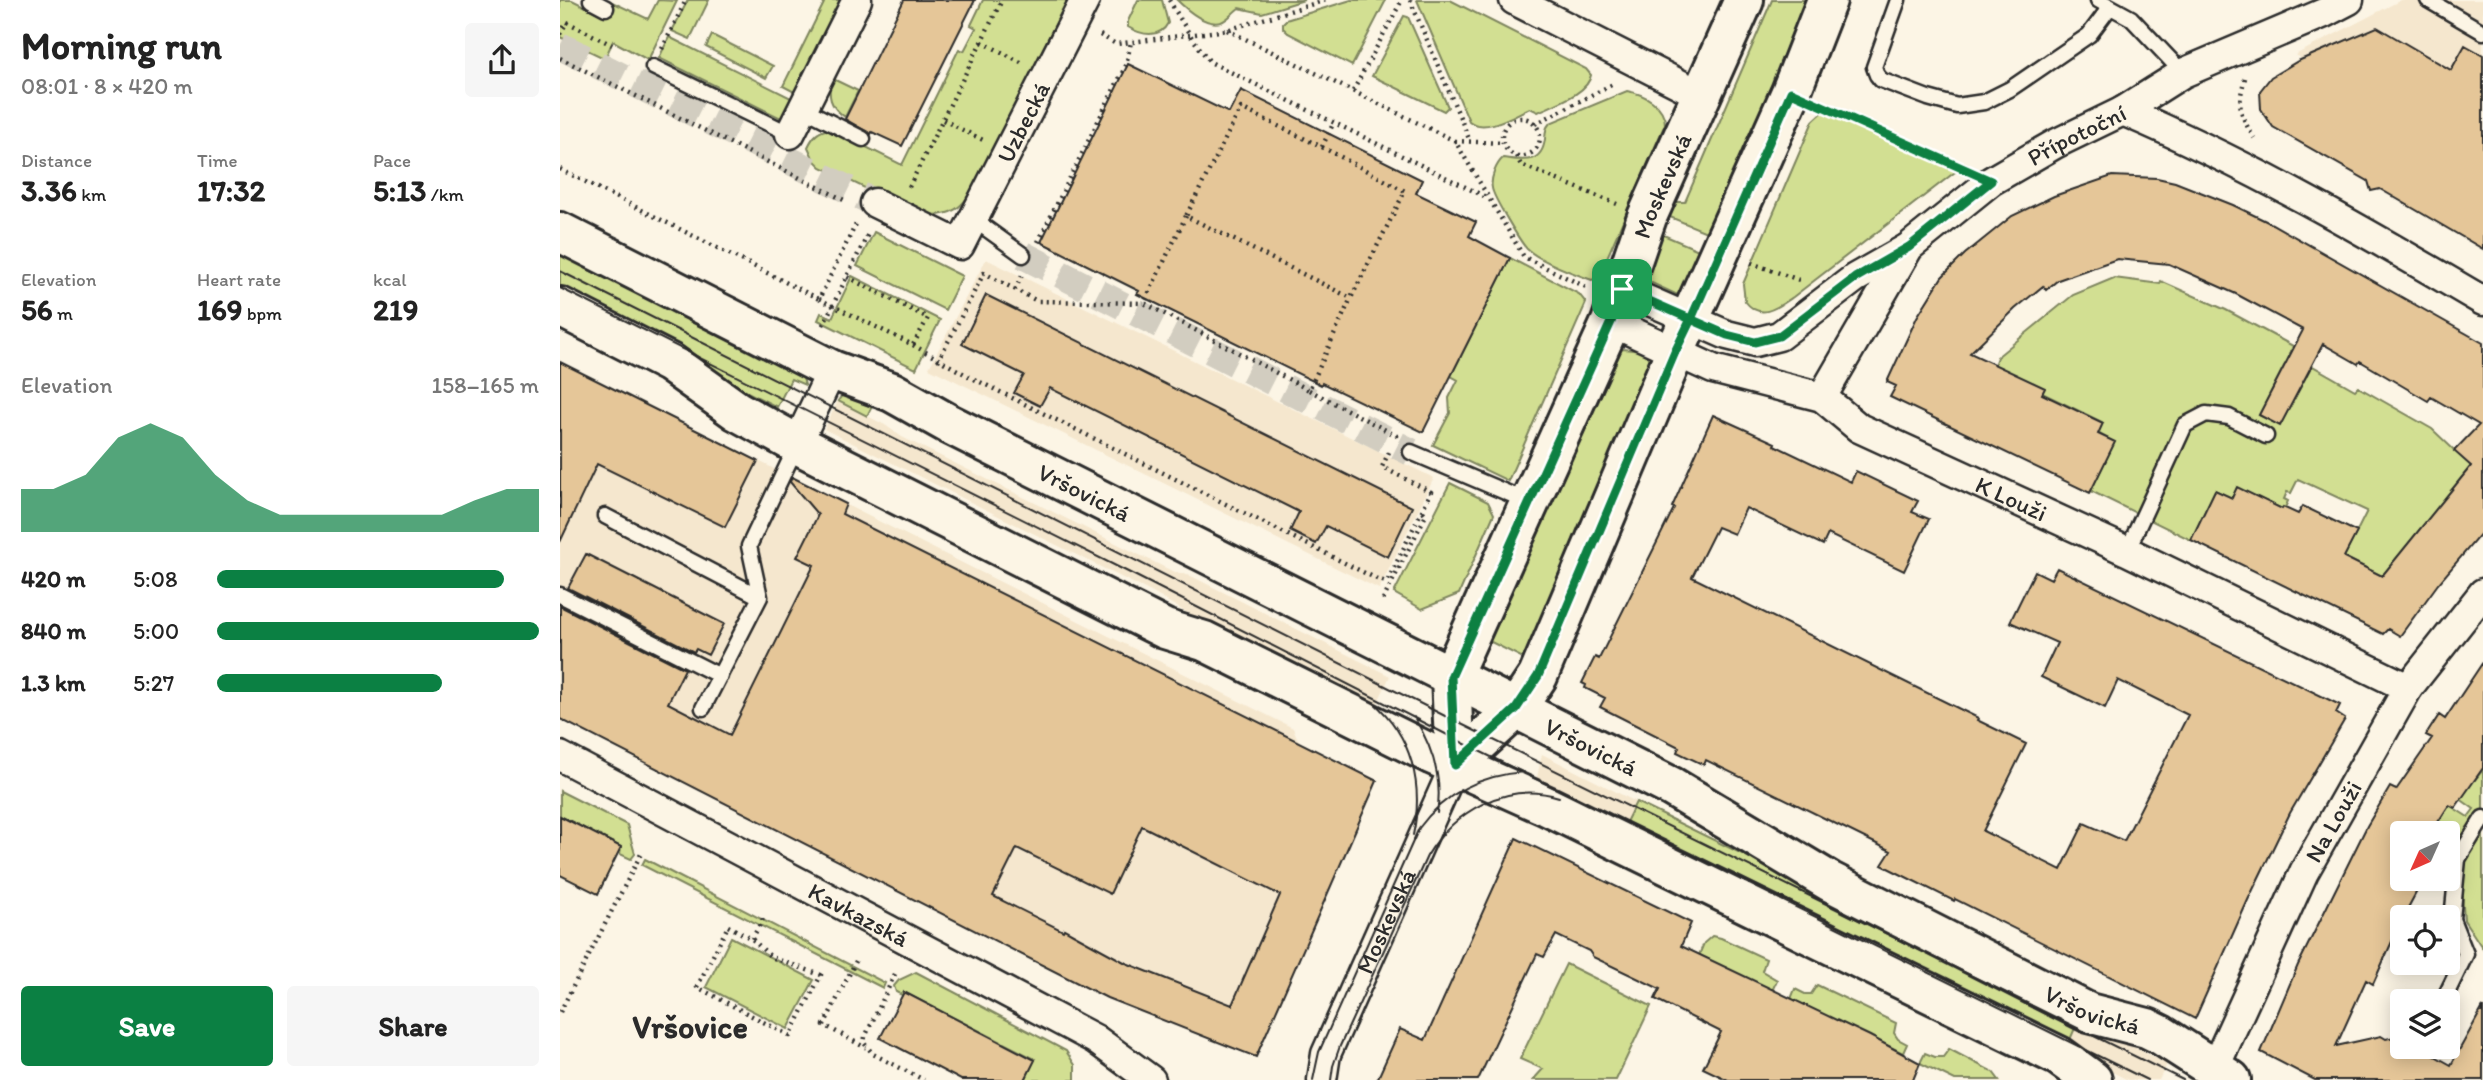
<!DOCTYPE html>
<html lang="en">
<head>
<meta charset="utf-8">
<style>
	body { margin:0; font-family:Itim,sans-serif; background:#f6f6f6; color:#222; height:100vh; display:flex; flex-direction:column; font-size:26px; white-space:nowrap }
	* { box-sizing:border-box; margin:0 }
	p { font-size:23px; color:#767676 }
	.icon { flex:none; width:38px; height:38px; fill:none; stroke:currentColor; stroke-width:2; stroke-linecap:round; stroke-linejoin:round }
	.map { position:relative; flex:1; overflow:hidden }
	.panel { display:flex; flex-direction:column; background:#fff; width:560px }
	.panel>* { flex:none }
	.needle { width:46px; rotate:225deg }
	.fabs { position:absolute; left:1830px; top:821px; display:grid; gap:14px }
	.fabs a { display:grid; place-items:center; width:70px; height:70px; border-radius:7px; background:#fff; box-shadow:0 4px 18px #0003; font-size:35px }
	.pin { position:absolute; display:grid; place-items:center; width:60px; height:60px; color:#fff; margin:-30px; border-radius:14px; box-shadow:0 4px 10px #0006 }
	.round { display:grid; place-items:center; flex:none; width:74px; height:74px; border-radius:7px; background:#f6f6f6 }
	.headline { display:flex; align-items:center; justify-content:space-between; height:119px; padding:0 21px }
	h1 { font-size:38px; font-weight:800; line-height:52px }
	.metrics { display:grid; grid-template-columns:repeat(3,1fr); gap:10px; height:119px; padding:7px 21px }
	.metrics div { display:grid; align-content:center }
	.metrics b { font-size:30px; font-weight:800 }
	.metrics small { font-size:19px; font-weight:400 }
	.metrics p { font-size:19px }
	.chart { height:196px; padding:14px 21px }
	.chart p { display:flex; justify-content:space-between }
	.chart svg { width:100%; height:126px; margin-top:7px; fill:#0b8043; opacity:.7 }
	.button { display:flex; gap:14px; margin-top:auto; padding:14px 21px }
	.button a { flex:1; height:80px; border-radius:7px; background:#0b8043; color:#fff; font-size:28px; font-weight:800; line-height:80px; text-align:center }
	.button a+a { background:#f6f6f6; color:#222 }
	ul { padding:0 21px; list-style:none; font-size:23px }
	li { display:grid; grid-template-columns:112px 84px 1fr; align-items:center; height:52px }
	li i { height:18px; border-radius:9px; background:#0b8043 }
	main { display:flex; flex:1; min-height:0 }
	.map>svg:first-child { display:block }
	.built { fill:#f5e7ce }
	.green { fill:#d2df92; stroke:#7e855e; stroke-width:2; fill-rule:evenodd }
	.building { fill:#e5c698; stroke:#2b2b2b; stroke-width:2; fill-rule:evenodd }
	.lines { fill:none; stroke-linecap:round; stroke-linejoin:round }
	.street-tunnel { stroke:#d2cdc0; stroke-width:28; stroke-dasharray:28 14; stroke-linecap:butt }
	.lane-casing { stroke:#2b2b2b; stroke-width:19 }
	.street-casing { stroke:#2b2b2b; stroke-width:33 }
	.secondary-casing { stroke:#2b2b2b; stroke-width:44 }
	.path { stroke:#2b2b2b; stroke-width:4.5; stroke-dasharray:2 5; stroke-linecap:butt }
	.lane { stroke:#fcf5e5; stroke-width:14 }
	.street { stroke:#fcf5e5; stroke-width:28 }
	.secondary { stroke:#fcf5e5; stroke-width:38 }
	.tram { stroke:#2b2b2b; stroke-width:2 }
	.path-bridge { stroke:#2b2b2b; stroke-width:4.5; stroke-dasharray:2 5; stroke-linecap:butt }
	.route-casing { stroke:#fff; stroke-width:14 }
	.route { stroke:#0b8043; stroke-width:9 }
	.labels { text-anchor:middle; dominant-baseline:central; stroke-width:6; stroke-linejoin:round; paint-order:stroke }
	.street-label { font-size:24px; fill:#2b2b2b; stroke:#fcf5e5 }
	.district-label { font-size:32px; font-weight:bold; fill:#2b2b2b; stroke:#fcf5e5 }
</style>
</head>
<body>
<main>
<section class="panel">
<div class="headline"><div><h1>Morning run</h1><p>08:01 · 8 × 420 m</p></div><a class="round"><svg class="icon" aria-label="share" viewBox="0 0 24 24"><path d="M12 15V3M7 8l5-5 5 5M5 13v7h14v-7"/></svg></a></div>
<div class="metrics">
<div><p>Distance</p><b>3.36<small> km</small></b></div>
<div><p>Time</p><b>17:32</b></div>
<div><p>Pace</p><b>5:13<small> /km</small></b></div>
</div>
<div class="metrics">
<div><p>Elevation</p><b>56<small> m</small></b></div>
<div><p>Heart rate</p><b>169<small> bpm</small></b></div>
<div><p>kcal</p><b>219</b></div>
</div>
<div class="chart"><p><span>Elevation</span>158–165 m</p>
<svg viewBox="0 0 160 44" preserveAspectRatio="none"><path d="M0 44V29L10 29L20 24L30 11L40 6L50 11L60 24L70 33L80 38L90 38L100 38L110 38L120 38L130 38L140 33L150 29L160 29V44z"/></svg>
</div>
<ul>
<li><b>420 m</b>5:08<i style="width:89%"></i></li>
<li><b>840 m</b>5:00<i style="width:100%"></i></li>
<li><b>1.3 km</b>5:27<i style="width:70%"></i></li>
</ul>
<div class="button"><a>Save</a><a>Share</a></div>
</section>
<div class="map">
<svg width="1923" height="1080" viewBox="0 0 1923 1080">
	<rect width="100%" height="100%" fill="#fcf5e5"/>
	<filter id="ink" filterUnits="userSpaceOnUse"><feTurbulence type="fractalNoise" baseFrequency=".0143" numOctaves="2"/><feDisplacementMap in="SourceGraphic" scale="14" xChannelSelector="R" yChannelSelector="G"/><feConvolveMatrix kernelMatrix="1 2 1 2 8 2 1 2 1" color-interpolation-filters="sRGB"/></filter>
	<g filter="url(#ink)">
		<!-- built -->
		<path class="built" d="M1841,0H1923V166L1735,55Z
			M426,259L874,478L819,589L369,368Z
			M0,362L733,728L739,742L817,781L696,1057L547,998L0,719Z
			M278,401L325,425L342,437L612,571L631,576L830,676L818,702L810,708L624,611L593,593L264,429Z
			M982,754L1076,802L1062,830L976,782Z
			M1519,1019L1607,1064L1599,1080H1568L1506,1049Z"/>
		<!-- green -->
		<path class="green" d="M0,0H12L42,15L50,1L88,19L98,0L117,1L88,60L53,41L46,56V59L0,37Z
			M128,0H149L130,39L112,31Z
			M260,0H285L238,94L223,86L264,3Z
			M423,0H507L419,179C404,207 393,219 359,214L261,167L254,160L248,147C253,136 258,131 270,129L342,165L399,49L404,51L416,28L411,25Z
			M578,0H602L608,23C600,39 581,35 568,27V21Z
			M617,0H744L702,13L679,8C673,12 668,20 661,22C645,26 627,10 617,0Z
			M791,0H824L825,2L792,66L728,33L723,28V23L726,20Z
			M857,0H890L1026,69L1031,75C1028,94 994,104 978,112L970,108C954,115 925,134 909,121Z
			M1212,0H1255L1156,236L1105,215L1110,202H1125Z
			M844,16L848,17L888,107L884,111L812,76Z
			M152,35L213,66L206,78L146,47Z
			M109,37L235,100L225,120L99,58Z
			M271,78L298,91L285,117C269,106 268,96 271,78Z
			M1067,91C1084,94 1105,105 1105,124L1039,276L1032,280C1015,274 980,261 967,249C961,243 933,197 932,188C930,179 936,164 943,158C960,160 982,166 985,139C986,131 985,129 990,123Z
			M1264,111L1399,169L1233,297C1217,308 1200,321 1185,301L1183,284L1253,121Z
			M1094,231L1148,254L1122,297L1083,279Z
			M314,232L402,276L385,310L297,266Z
			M0,249L242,375L245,385L231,379L217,407L0,298Z
			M950,258L1019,294L1026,303L948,481L873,445L890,413L889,398L898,380L891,376Z
			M292,276L380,320L356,369L258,320L261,313L272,318Z
			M1554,278L1600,284L1601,281L1666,310L1733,346L1730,353L1795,390L1798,387L1872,429L1911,466L1822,576L1784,557L1807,511L1738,479L1731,493L1727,492L1724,499L1728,501L1725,508L1722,509L1677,488L1672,498L1655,490L1631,540L1531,491L1554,442L1538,433L1542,422L1482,393L1431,373L1437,357L1513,295ZM1724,366L1746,377L1720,425L1699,415Z
			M1062,349L1084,351L1101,364L971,662L929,641Z
			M283,394L318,395L307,416L278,401Z
			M890,483L928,502L934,514L899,594L862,609L834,593Z
			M1923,756V949L1904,920L1901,877L1888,869V833H1871L1889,805L1908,817L1914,809L1896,796L1909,776L1915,780L1922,771L1916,766Z
			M0,791L67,825L75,854L71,859L60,854L61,847L0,816Z
			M1076,802L1519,1019L1506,1049L1062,830Z
			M85,859L325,983L323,988L82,865Z
			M1152,936L1161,938L1206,959L1202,971L1217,980L1212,991L1139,955L1144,943Z
			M171,937L254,980L228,1029L146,987Z
			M1006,964L1091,1006L1056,1080H973L983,1069L960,1059Z
			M356,972L506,1051L515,1065V1080H465L475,1059L345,993L342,995L336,992L334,986L339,980Z
			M1257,985L1336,1023L1334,1033L1338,1039L1347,1044L1343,1053L1231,999L1235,989L1245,994H1251Z
			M1389,1049L1433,1072L1439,1080H1395L1360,1063L1365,1053L1375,1057H1383Z"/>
		<!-- building -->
		<path class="building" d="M344,0H415L342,146L312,132L311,134L285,119Z
			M1817,27L1891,70L1905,45L1923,55V249L1820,189L1811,191L1808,181L1713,127L1701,109L1700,91L1711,77L1738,61Z
			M568,64L669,113L681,90L862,180L856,193L916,222L909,236L950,258L863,432L762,383L761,385L577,294L579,291L481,242Z
			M1552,176L1597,178L1615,182L1673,205L1712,224L1923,343V531L1878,584L1840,636L1828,629L1823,634L1631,540L1655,490L1672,498L1677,487L1722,509L1723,507L1738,514L1743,506L1797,532L1784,557L1822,576L1911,466L1894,451L1919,425L1871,397L1868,401L1800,361L1798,364L1763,344L1720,426L1699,415L1743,330L1676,294L1609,264L1557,259L1498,280L1486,290L1483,286L1455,309L1410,353L1485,388L1482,394L1543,423L1538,434L1555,442L1530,493L1330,397L1336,386L1327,382L1357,317L1382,277L1405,254L1452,216L1494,196Z
			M426,295L852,507L828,557L766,526L756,544L730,531L739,512L490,388L480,406L454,393L464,375L402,344Z
			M0,362L198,461L165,527L37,464L0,542Z
			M1153,415L1215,443L1214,445L1291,482L1296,471L1358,501L1352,512L1369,519L1344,571L1268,534L1263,545L1186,508L1174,534L1157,527L1132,577L1418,718L1417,720L1466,744L1423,831L1501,870L1524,823L1564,841L1628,715L1558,680L1545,708L1481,677L1497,643L1450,622L1475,571L1491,579L1497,568L1780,705L1776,713L1785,719L1730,813L1688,900L1635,1019L1395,899L1394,901L1322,865L1331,851L1146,760L1144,765L1117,752L1119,747L1040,707L1045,698L1025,688L1026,685L1022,683L1035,657L1039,659L1114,508L1112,507Z
			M232,477L286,504L282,514L817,781L696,1057L547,998L0,719V606L125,669L108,703L170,735L254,565L237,557L258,515L230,482ZM582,826L720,895L672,1005L566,963L513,934L504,929L503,931L433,896L457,848L550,894Z
			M26,554L164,624L148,655L136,649L134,652L8,588Z
			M1923,662V768L1895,808L1889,805L1871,833H1843V875L1840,878H1864L1843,917L1813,984L1806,980L1776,1046L1821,1036L1826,1039L1838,1036L1843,1039V1046H1857L1891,1065L1923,1007V1080H1755L1701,1052L1738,965L1807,826L1830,787L1836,790L1872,738L1866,735L1879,715L1885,719Z
			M0,816L61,847L38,894L0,875Z
			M956,838L1131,923L1121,946L1310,1036L1360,1063L1353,1080H1168L1143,1068L1161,1032L1095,999L1100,989L1033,957L1029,951L996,935L984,957L977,954L918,1080H817L840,1029L865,1040Z
			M344,992L475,1060L465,1080H401L320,1038Z"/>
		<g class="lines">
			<!-- street-tunnel -->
			<path class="street-tunnel" d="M0,46L315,203
				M463,255L851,452"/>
			<defs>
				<path id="lane" d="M31,0L46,8
					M1338,0L1314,67L1317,75L1321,80L1368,98L1397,106L1424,102L1450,89L1529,35L1550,7
					M1538,0L1571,18L1623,73
					M1868,0L1923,32
					M93,67L230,134
					M244,109L303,139
					M413,219L463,255
					M851,452L950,494L969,500
					M45,516L200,597
					M1567,551L1625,425L1646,414L1669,417L1706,436
					M0,595L160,676
					M143,708L200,597L189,546L237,445
					M1883,1001L1906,954L1892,919L1898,859L1923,818"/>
				<g id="street">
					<path d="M954,0L1141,95"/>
					<path d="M1563,111C1688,164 1806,232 1923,301"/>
					<path d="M230,134L297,0"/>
					<path id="s1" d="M315,203L400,245L525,0"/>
					<path d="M1062,289L1167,335L1195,342L1219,336L1295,278L1346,249"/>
					<path id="s2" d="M1051,322L1153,369L1262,397L1299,428L1567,551L1848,688"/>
					<path id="s3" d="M1262,397L1349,247L1431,181L1495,144L1563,111L1623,73L1764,13L1789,0"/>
					<path d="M237,444L272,370"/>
					<path id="s4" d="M0,756L535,1039L591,1080"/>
					<path id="s5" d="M762,1080L766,1054L895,765"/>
					<path id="s6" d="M1649,1080L1744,872L1848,688L1923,593"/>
				</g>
				<g id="secondary">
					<path id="s7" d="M0,232L272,370L332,392L389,424L1112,787L1269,881L1529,1013L1587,1028L1601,1035L1671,1080"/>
					<path d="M0,307L110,363L177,411L237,444L605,629L644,641L873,755L987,806L1499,1056L1532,1080"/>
					<path d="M895,765L956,709L978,676L1115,352L1231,92L1267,0"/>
					<path id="s8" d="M895,765L891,677L1051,322L1087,217L1184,0"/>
				</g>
			</defs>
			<!-- lane casing -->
			<use href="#lane" class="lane-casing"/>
			<!-- street casing -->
			<use href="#street" class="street-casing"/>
			<!-- secondary casing -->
			<use href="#secondary" class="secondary-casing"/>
			<!-- path -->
			<path class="path" d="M609,0L630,35L650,62L928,198
				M850,0L910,141
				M667,30L895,141L964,257L1028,288
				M0,34L7,22L52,45
				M540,35L556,44L667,30L766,0
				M422,42L461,62
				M102,49L126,0
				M0,58L288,202
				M1685,78C1677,106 1679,113 1694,138
				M793,91L842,0
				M1260,105L1403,168
				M942 137a19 19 0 1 1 38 0a19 19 0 1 1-38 0Z
				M383,120L423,140
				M975,124L1053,84
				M895,141L942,143
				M762,147L845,191L791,298L626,216L681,108L762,147L773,124
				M956,156L961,165L1057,204
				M0,169L259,299L296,224
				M349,187L442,0
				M626,216L584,303L749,390L791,298
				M478,242L566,65L571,42
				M1191,263L1242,281
				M455,290L462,275
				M263,325L309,232
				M353,345L410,377L819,580L827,582L871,492L822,467L829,452
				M378,361L424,273L477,301L584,303
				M749,390L837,436L836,438
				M823,600L866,515L862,510
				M168,926L192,939L211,957L261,975L230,1036L137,987Z
				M192,939L205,915
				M296,961L264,1025L306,1048
				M335,974L305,1037L304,1043L313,1054L364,1080
				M0,1012L82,852"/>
			<!-- lane -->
			<use href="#lane" class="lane"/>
			<!-- street -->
			<use href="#street" class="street"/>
			<!-- secondary -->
			<use href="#secondary" class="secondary"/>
			<!-- tram -->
			<path class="tram" d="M0,271L893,720L1623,1080
				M0,288L576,576L913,748L1587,1080
				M813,702C852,736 864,785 853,835
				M854,717C872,746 883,779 877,813
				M753,1080L759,1052L859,828C885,793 920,775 964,772
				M771,1080L773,1066L780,1046L867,856C894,811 946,781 999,797"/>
			<!-- path-bridge -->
			<path class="path-bridge" d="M259,299L353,345L368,318L287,277"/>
		</g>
	</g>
	<g class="lines" filter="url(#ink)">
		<defs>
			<path id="route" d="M1062,289L1051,322L891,677L895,765L956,709L978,676L1115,352L1131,319L1231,92L1431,181L1349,247L1295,278L1219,336L1195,342L1167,335L1062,289"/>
		</defs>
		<!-- route casing -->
		<use href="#route" class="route-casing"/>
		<!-- route -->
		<use href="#route" class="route"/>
	</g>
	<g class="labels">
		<!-- street labels -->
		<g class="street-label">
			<text stroke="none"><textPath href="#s1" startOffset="233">Uzbecká</textPath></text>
			<text stroke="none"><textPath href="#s3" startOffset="376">Přípotoční</textPath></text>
			<text stroke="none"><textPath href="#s8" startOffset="623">Moskevská</textPath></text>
			<text stroke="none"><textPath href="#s7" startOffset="586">Vršovická</textPath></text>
			<text stroke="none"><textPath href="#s2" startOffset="441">K Louži</textPath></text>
			<text stroke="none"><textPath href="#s7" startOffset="1153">Vršovická</textPath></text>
			<text stroke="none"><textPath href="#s6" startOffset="287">Na Louži</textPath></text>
			<text stroke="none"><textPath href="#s4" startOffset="338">Kavkazská</textPath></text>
			<text stroke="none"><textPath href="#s5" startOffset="172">Moskevská</textPath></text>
			<text stroke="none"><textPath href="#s7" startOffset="1720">Vršovická</textPath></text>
		</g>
		<!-- district labels -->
		<g class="district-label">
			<text x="130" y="1027">Vršovice</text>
		</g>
	</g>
</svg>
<div class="fabs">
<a><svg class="needle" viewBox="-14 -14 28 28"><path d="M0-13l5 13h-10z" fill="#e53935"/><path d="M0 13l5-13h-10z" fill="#767676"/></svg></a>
<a><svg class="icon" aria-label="locate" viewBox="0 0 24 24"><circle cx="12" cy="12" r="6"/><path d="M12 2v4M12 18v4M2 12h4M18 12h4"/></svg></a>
<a><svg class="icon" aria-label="layers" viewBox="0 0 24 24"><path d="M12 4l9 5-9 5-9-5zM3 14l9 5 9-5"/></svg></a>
</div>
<div class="pin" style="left:1062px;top:289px;background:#1e9e55"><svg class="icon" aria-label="arrive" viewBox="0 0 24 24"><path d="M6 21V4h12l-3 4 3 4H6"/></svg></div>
</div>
</main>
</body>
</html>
